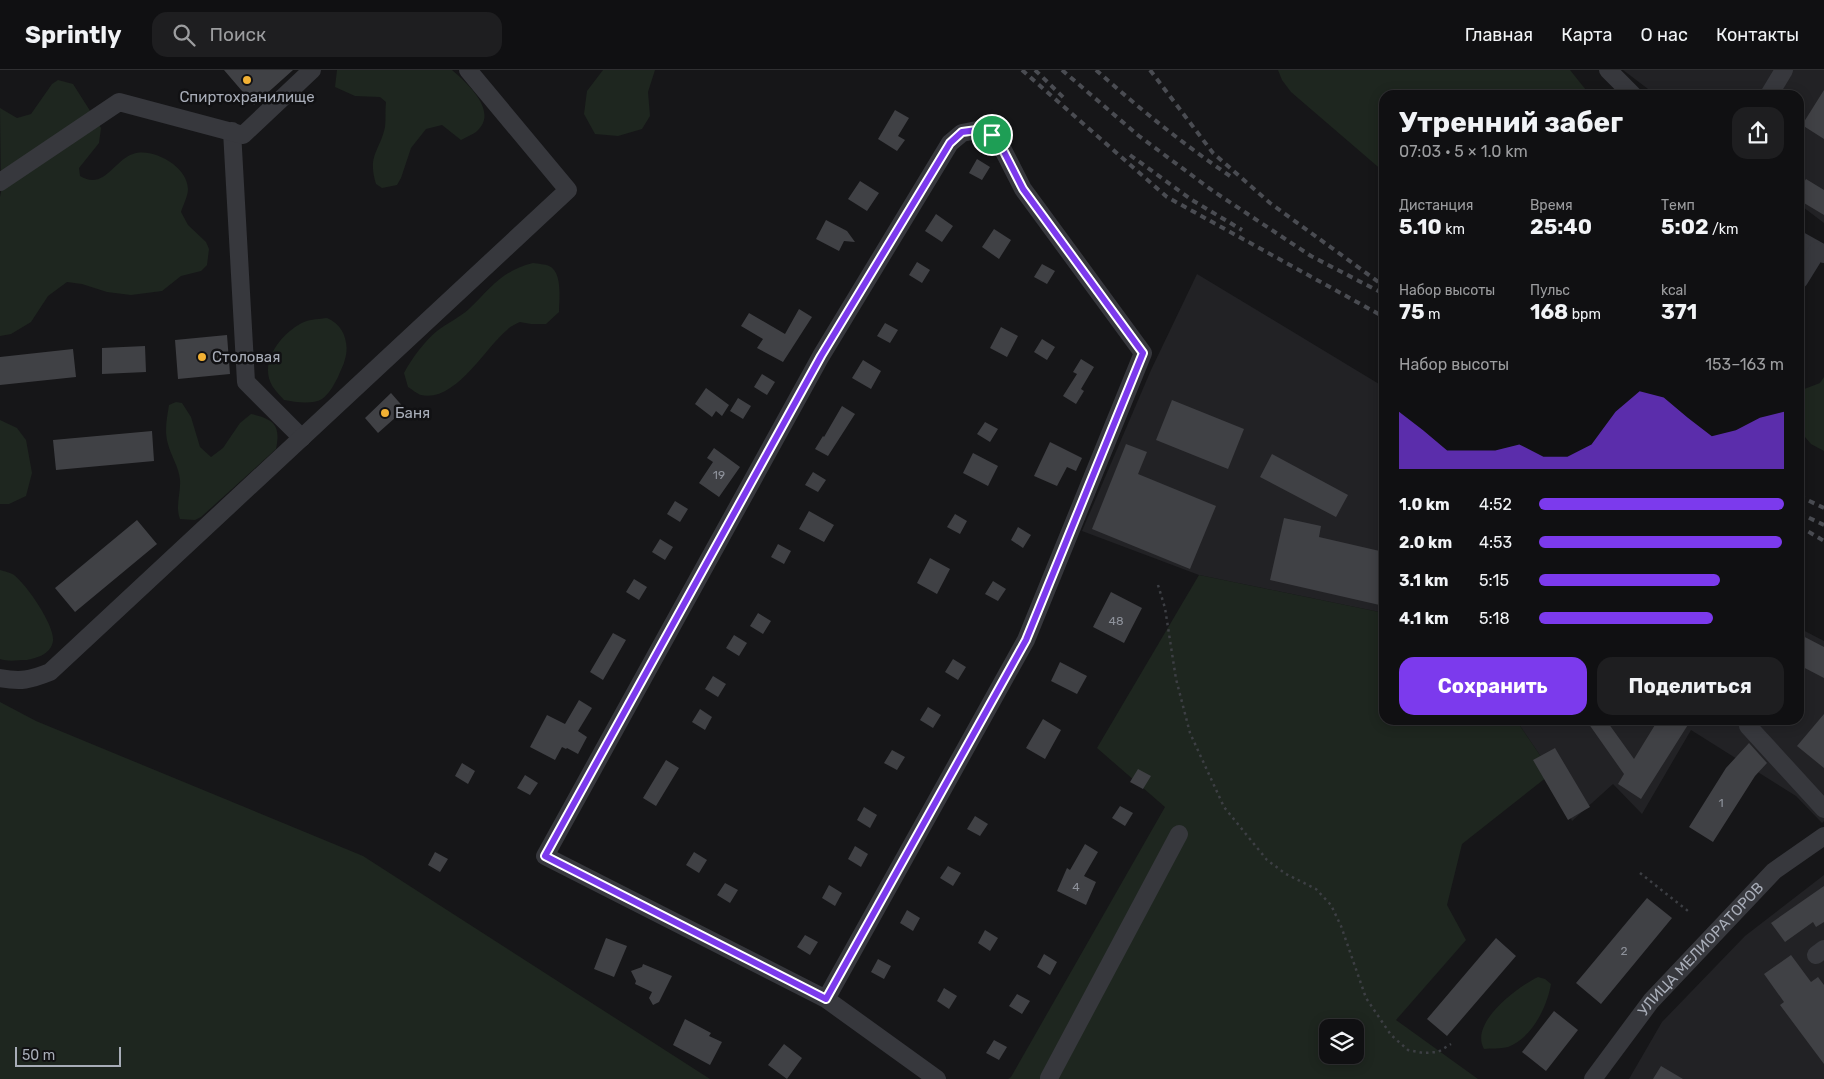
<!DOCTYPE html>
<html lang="ru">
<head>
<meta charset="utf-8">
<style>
	body { margin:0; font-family:Rubik,sans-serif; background:#1e1e20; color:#f1f3f6; height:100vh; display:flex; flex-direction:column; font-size:19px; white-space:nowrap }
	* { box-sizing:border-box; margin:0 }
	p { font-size:16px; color:#9c9d9f }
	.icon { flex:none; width:28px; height:28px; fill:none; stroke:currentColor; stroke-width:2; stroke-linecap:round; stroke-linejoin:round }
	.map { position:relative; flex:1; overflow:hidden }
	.side { position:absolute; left:1379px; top:20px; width:425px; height:635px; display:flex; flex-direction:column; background:#101012; border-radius:15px; box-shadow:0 2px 12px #0003,0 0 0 1px #303032 }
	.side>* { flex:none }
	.controls { position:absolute; left:1319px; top:949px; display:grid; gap:10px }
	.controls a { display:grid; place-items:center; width:45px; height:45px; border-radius:10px; background:#101012; box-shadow:0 2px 12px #0003,0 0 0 1px #303032; font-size:25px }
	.scale { position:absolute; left:15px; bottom:12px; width:106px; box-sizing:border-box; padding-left:5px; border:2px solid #a8adb8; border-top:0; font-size:14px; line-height:18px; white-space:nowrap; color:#a8adb8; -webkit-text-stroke:4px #111113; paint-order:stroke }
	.pin { position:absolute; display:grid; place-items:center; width:42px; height:42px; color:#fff; margin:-21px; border:2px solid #fff; border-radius:50%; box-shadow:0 1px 5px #0007 }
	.round { display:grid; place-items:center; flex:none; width:52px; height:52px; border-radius:15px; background:#1e1e20 }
	.overview { display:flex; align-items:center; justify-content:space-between; height:85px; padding:0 20px }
	h1 { font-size:28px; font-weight:700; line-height:38px }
	.metrics { display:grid; grid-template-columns:repeat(3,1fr); gap:8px; height:85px; padding:5px 20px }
	.metrics div { display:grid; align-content:center }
	.metrics b { font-size:21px; font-weight:700 }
	.metrics small { font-size:14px; font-weight:400 }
	.metrics p { font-size:14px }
	.chart { height:140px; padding:10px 20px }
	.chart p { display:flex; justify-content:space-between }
	.chart svg { width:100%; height:90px; margin-top:5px; fill:#7c3aed; opacity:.7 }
	.button { display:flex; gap:10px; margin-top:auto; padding:10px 20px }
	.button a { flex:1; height:58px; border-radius:15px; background:#7c3aed; color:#fff; font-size:20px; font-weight:700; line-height:58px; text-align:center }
	.button a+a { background:#1e1e20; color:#f1f3f6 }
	ul { padding:0 20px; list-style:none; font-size:16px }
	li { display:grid; grid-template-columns:80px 60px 1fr; align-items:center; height:38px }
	li i { height:12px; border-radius:6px; background:#7c3aed }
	header { display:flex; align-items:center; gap:30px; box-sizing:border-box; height:70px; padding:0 25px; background:#101012; border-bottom:1px solid #303032 }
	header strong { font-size:24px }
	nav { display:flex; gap:28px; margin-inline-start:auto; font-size:18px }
	.search { width:350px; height:45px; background:#1e1e20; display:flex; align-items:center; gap:12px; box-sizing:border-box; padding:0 18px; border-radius:15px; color:#9c9d9f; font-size:19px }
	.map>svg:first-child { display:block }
	.built { fill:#222225 }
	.green { fill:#1e261f; fill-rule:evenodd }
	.building { fill:#404145 }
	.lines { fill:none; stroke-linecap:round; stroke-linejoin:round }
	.path { stroke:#3d3f44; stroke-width:2.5; stroke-dasharray:2.5 4; stroke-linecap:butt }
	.minor { stroke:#37383d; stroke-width:18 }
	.rail { stroke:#4a4c52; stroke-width:4; stroke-dasharray:6 5; stroke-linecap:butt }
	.route-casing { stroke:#fff; stroke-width:10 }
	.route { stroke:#7c3aed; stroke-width:6 }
	.poi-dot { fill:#f2b134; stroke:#111113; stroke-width:2 }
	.labels { text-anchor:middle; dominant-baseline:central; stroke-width:5; stroke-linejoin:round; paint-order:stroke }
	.number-label { font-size:12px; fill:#8e929b }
	.poi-label { font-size:15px; fill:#a8adb8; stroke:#111113; text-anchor:start }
	.street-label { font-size:15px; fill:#a8adb8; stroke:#111113 }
</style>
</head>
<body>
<header>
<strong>Sprintly</strong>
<div class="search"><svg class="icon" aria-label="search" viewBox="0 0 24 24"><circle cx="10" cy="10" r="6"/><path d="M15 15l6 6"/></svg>Поиск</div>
<nav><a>Главная</a><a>Карта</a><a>О нас</a><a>Контакты</a></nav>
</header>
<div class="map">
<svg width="1824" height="1009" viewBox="0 0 1824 1009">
	<rect width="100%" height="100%" fill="#161618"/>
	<!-- built -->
	<path class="built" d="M1623,0H1824V153L1799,134V25H1656Z
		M1197,204L1384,317V543L1199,505L1082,461L1151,300Z
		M1799,558L1824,571V751L1822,753L1796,726L1691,660L1642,744L1613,714L1572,751L1552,703L1516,650H1799Z
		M1824,805V1009H1629L1662,952L1745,866Z"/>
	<!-- green -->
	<path class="green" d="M337,0H452C467,13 500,42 476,62C472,65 466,67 461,70L442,55L426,59L411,78L401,108L397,115L382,118L376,114C367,85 380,81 385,57C386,49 385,40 386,32L380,27L355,26L335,17Z
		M603,0H655L648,22L650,46L642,59L618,66L595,64L584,44L587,21Z
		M1278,0H1570L1590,25H1384V102L1291,22L1282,10Z
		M58,10L73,14L101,58L99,73L79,98L80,106C104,121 114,90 133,84C153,77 188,97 188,119C188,126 183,135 181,142L188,155L206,172L209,179L207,195L201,201L181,206L162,221L131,225L107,222L82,214L67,212L48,226L31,252L11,264L0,266V127L1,122L0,38L17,48L31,44L52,14Z
		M533,193C538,194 545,194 549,196C563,202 559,230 559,242L546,254H531L520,252C516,254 510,256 507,260C485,278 455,333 421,325C417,324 412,319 408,317L404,303C412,288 424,272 437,261C447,253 459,248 469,239C491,218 501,201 533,193Z
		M327,248C343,254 350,273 345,289C344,295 340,301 338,307C334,315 329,324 322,329C312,335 295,332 284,330C280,325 272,318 270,311C261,288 284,261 304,252C311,249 320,249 327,248Z
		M1824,307V381L1811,374L1799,360V321L1820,313Z
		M176,332L182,333L191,347L200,377L211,387L223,378L240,353L251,344C274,349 281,355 276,379L201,447L195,450L180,449C175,436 181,423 180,410C179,397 171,386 168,374C164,361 167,348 169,335Z
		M0,350L17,358L26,370L32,403L26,426L9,434H0Z
		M0,500C4,501 11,503 14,505C27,515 55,556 53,571C51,584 37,588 27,590C17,590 9,592 0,589Z
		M1199,505L1384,543V650H1516L1552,703L1462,774L1447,835L1466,870L1396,950L1478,1009H1008L1011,1007L1165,737L1097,678ZM1328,958H1355V985H1328Z
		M0,632L36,651L363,786L710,1009H0Z
		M1538,907L1545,909L1551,914C1547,937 1532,968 1508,977C1501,979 1491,978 1484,979C1469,953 1517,917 1538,907Z"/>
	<!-- building -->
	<path class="building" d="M224,0H293L254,35Z
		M1824,20V69L1802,55Z
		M895,40L909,48L898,66L905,70L897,81L878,69Z
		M977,89L990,97L982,110L969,103Z
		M1806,109L1824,120V145L1799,130V120Z
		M860,111L879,123L867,141L848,129Z
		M936,144L953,156L942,172L925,161Z
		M826,150L847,161L855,172L844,171L839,181L816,169Z
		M994,159L1011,170L999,189L982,177Z
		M917,192L930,200L922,213L909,205Z
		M1042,194L1055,201L1047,214L1034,207Z
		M799,239L812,247L783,292L757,278L763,269L741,256L749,243L785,264Z
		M885,253L898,260L890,273L877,266Z
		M1001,257L1018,266L1007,287L990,278Z
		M227,265L230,304L178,309L175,270Z
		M1042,269L1055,277L1047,290L1034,282Z
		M145,276L146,302L102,304V278Z
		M73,279L76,307L0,315V287Z
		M1081,289L1094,297L1081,319L1084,321L1076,334L1063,326L1077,304L1073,302Z
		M863,290L881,301L871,319L852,308Z
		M762,304L775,312L767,325L754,317Z
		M706,318L729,335L722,346L716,341L712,347L695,334Z
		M391,323L405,339L378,363L365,348Z
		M738,328L751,336L743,349L730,341Z
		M1172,330L1244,359L1228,399L1156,370Z
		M842,336L855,344L828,386L815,379L823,366L824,367Z
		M985,352L998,359L990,372L977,364Z
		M152,361L154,391L56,400L53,370Z
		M1050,372L1082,388L1076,401L1067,397L1057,416L1034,406Z
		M1126,374L1147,382L1138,404L1216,436L1190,499L1092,459Z
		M714,378L740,397L719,427L699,413L713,392L707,388Z
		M973,383L998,396L988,416L963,403Z
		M1272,384L1348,425L1336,447L1260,407Z
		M813,402L826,410L818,422L805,415Z
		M675,431L688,439L680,452L667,444Z
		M809,441L834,455L824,472L799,459Z
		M955,444L967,451L960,464L947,457Z
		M1284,448L1321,456L1319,467L1384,482V536L1270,510Z
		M137,450L157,474L75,542L55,518Z
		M1018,457L1031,465L1023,478L1011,470Z
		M660,469L673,477L665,490L652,482Z
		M778,474L791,481L784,494L771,487Z
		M930,488L950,499L937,524L917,513Z
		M634,509L647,517L639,530L626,522Z
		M993,511L1006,519L998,531L985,524Z
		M1111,522L1142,538L1124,573L1093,557Z
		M758,543L771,551L763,564L750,556Z
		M613,563L626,570L603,610L590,602Z
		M1799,564L1824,577V608L1799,595Z
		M734,565L747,573L739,586L726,578Z
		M953,589L966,597L958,610L945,602Z
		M1060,592L1087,606L1077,624L1051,611Z
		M713,606L726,614L718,627L705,619Z
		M579,630L592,638L578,661L587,667L578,684L567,678L566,679L562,677L555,690L530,677L547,645L565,654Z
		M928,637L941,645L933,658L920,650Z
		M700,639L712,647L705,660L692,652Z
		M1824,644V698L1797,676Z
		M1043,649L1061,660L1045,689L1026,678Z
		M1586,650H1606L1634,689L1658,650H1691L1641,729L1618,714L1624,704Z
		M1749,673L1767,693L1755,706L1713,772L1689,757L1726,698Z
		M1555,678L1590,737L1568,750L1533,690Z
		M892,680L905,687L897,700L884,693Z
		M666,690L679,698L656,736L643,728Z
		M462,693L475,701L468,714L455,706Z
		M1138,699L1151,706L1143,719L1130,712Z
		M525,705L538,713L530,725L517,718Z
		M1120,736L1133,743L1125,756L1112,748Z
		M864,737L877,745L870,758L857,750Z
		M975,746L988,754L980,766L967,759Z
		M1085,774L1098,782L1084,806L1096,812L1086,835L1057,821L1067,798L1070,800Z
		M855,776L868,784L861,797L848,789Z
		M435,782L448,789L440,802L428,795Z
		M694,782L707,790L699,803L686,795Z
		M948,796L961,803L953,816L940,808Z
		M725,813L738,820L730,833L717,825Z
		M829,815L842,823L835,836L822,828Z
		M1824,816V852L1816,857L1813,852L1785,872L1771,853Z
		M1647,828L1672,848L1601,934L1576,913Z
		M907,840L920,848L913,861L900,853Z
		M985,860L998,868L990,881L978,873Z
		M805,865L818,872L810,885L797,877Z
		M606,868L627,876L614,907L594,899Z
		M1496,868L1516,886L1447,966L1427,949Z
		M1044,884L1057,892L1050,905L1037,897Z
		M1791,885L1811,912L1818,907L1824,915V994L1780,935L1784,932L1764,904Z
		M878,889L891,896L884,909L871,902Z
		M643,894L672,906L659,932L653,935L649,928L652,922L635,914L636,911L631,901L642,897Z
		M944,918L957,926L949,939L937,931Z
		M1017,924L1030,931L1022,944L1009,936Z
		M1554,941L1578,960L1546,1001L1522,982Z
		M685,949L711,963L709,966L722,972L710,995L673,975Z
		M994,970L1007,977L999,990L986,983Z
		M784,974L802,988L787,1009L768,995Z
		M1661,996L1683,1009H1653Z"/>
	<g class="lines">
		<!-- path -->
		<path class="path" d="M1158,515L1165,538L1176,609L1190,663L1224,737L1267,790L1286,804L1316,819L1331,835L1341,856L1366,928L1391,965L1408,980L1423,983L1438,982L1451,974
			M1640,803L1688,841"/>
		<!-- minor -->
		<g class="minor">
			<path d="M1608,0L1633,25"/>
			<path d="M1769,25L1784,0"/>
			<path d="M232,61L246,312L302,368"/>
			<path d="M0,112L119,32L243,65L312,0"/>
			<path d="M1799,170L1824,184"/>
			<path d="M1799,210L1817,181"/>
			<path d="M0,608C21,612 30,610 50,602L568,120L468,0"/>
			<path d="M1748,656L1824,739"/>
			<path d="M1816,885L1824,879"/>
			<path d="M826,929L545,786L821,286L950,73L962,63L977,60L992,65L999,72L1023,119L1143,283L1026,570L826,929L937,1009"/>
			<path d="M1049,1008L1179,764"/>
			<path id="s1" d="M1593,1009L1651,931L1774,801L1824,766"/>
		</g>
		<!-- rail -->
		<path class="rail" d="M1022,0L1167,127L1384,247
			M1035,0L1064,28
			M1062,0L1139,66L1213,121L1311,186L1384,224
			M1096,0C1140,39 1184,75 1233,108
			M1150,0L1213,83L1270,133L1384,216
			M1130,85L1192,130L1242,160
			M1799,426L1824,438
			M1799,443L1824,455
			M1799,456L1824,471"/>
	</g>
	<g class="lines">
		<defs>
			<path id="route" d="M977,60L992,65L999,72L1023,119L1143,283L1026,570L826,929L545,786L821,286L950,73L962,62Z"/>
		</defs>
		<!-- route casing -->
		<use href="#route" class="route-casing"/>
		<!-- route -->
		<use href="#route" class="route"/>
	</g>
	<!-- markers -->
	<g class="poi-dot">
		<circle cx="247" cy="10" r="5"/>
		<circle cx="202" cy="287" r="5"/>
		<circle cx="385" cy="343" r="5"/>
	</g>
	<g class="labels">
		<!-- number labels -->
		<g class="number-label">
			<text x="719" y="405">19</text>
			<text x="1116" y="551">48</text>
			<text x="1721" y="733">1</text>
			<text x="1076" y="817">4</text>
			<text x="1624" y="881">2</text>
		</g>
		<!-- poi labels -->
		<g class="poi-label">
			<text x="247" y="27" text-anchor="middle">Спиртохранилище</text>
			<text x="212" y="287">Столовая</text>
			<text x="395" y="343">Баня</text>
		</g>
		<!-- street labels -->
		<g class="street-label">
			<text stroke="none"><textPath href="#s1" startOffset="169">УЛИЦА МЕЛИОРАТОРОВ</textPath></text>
		</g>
	</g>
</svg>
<div class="controls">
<a><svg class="icon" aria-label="layers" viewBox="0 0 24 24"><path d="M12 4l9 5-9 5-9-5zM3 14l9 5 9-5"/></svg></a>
</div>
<div class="scale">50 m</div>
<div class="pin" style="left:992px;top:65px;background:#1e9e55"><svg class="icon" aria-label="arrive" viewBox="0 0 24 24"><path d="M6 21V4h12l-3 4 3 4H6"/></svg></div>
<section class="side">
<div class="overview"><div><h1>Утренний забег</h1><p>07:03 · 5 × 1.0 km</p></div><a class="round"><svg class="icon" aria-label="share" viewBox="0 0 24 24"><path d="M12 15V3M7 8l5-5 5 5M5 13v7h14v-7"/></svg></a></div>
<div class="metrics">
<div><p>Дистанция</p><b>5.10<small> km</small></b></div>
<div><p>Время</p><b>25:40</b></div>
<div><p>Темп</p><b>5:02<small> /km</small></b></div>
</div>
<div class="metrics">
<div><p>Набор высоты</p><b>75<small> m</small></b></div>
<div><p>Пульс</p><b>168<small> bpm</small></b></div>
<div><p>kcal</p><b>371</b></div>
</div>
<div class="chart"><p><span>Набор высоты</span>153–163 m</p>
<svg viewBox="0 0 160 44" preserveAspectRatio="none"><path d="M0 44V16L10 25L20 35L30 35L40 35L50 32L60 38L70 38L80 32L90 16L100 6L110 9L120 19L130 28L140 25L150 19L160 16V44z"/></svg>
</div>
<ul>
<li><b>1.0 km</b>4:52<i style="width:100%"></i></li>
<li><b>2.0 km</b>4:53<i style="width:99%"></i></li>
<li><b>3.1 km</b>5:15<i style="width:74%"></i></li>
<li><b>4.1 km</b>5:18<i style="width:71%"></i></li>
</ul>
<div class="button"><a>Сохранить</a><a>Поделиться</a></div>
</section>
</div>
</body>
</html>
